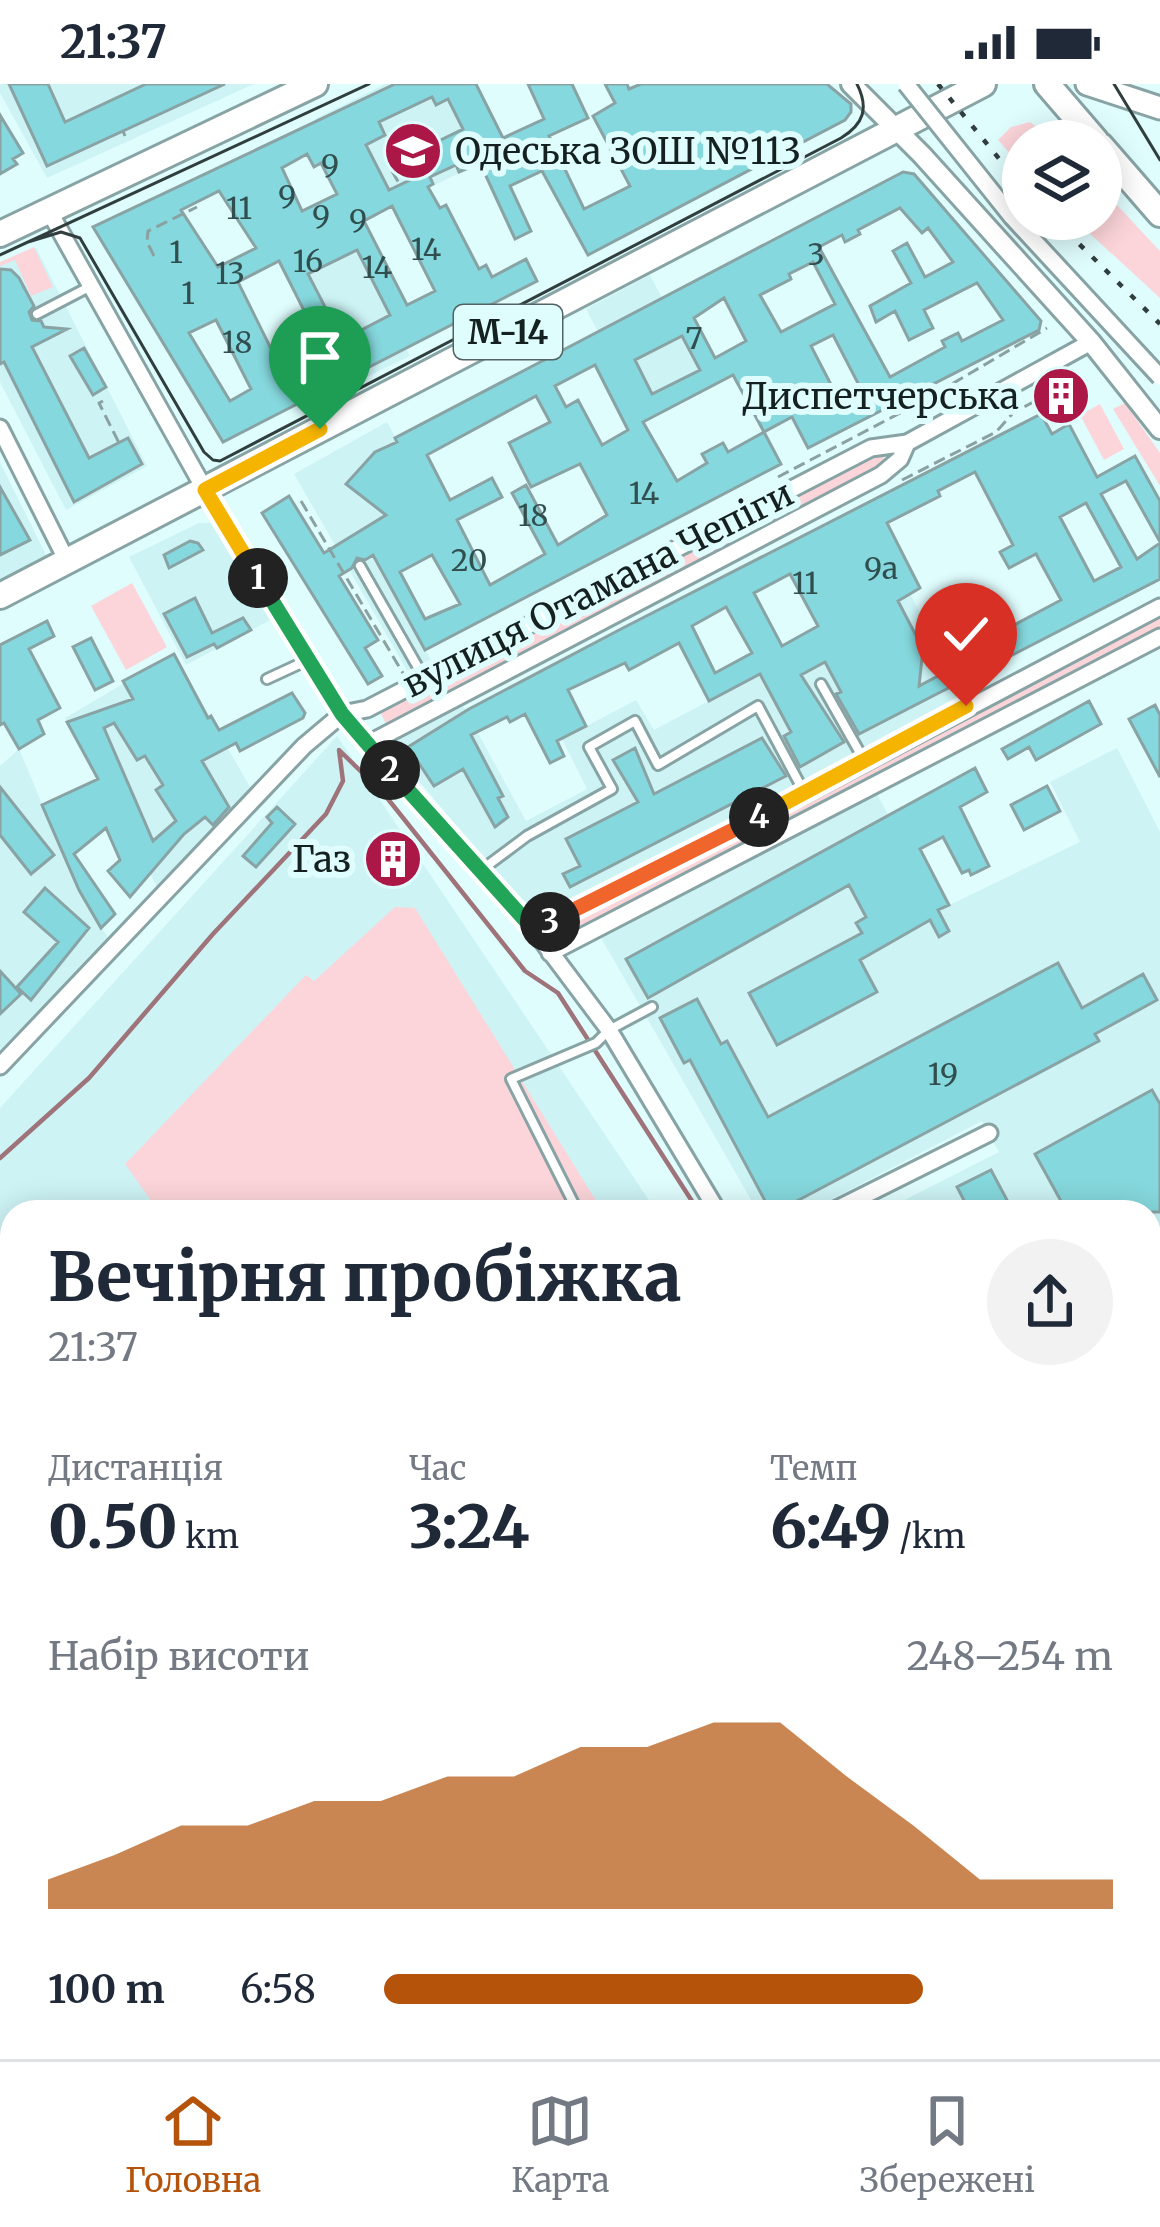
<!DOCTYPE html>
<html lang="uk">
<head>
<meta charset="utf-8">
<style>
	body { margin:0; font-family:Merriweather,serif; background:#f2f2f3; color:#1f2937; height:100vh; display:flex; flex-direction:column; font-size:45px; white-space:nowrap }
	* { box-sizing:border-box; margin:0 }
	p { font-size:39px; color:#747a83 }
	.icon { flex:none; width:66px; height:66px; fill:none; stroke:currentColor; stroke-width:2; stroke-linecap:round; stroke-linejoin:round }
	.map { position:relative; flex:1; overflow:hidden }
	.details { position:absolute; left:0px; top:1116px; width:1161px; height:861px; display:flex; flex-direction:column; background:#fff; border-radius:36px 36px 0 0; box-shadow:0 6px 30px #0003 }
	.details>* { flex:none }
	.fabs { position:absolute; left:1002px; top:36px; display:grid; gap:24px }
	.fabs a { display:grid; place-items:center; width:120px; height:120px; border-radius:50%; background:#fff; box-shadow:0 6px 30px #0003; font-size:60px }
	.pin { position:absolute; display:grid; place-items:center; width:102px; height:102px; color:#fff; margin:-123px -51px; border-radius:50% 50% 50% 0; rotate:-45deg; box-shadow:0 0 12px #0007 }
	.pin .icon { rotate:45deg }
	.km { position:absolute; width:60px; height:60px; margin:-30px; border-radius:50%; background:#222; color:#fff; font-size:33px; line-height:60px; text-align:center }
	.round { display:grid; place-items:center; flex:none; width:126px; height:126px; border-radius:63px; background:#f2f2f3 }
	.summary { display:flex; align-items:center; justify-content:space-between; height:204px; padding:0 48px }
	h1 { font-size:66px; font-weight:800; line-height:90px }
	.stats { display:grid; grid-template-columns:repeat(3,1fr); gap:18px; height:204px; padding:12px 48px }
	.stats div { display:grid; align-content:center }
	.stats b { font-size:60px; font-weight:800 }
	.stats small { font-size:33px; font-weight:400 }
	.stats p { font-size:33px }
	.chart { height:336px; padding:24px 48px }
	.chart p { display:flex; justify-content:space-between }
	.chart svg { width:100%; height:216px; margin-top:12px; fill:#b45309; opacity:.7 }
	ul { padding:0 48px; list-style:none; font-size:39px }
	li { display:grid; grid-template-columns:192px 144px 1fr; align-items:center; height:90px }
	li i { height:30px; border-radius:15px; background:#b45309 }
	.status { display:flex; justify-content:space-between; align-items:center; height:84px; padding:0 60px; background:#fff; direction:ltr }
	.status svg { height:33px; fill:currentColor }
	.tab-bar { display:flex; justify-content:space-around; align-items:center; height:168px; border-top:3px solid #e0e1e3; background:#fff; font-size:33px; color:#747a83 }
	.tab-bar a { display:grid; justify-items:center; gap:6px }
	.tab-bar .selected { color:#b45309 }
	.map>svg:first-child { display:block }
	.built { fill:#cdf3f5 }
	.green { fill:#fcd5da }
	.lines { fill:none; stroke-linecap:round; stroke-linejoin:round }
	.stream { stroke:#9f737a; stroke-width:4.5 }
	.building { fill:#85d8dd; stroke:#89a3a5; stroke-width:3; fill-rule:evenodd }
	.service-casing { stroke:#88a3a4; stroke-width:14 }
	.minor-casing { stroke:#88a3a4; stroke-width:21 }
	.tertiary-casing { stroke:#88a3a4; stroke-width:24 }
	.secondary-casing { stroke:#88a3a4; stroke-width:27 }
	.primary-casing { stroke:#88a3a4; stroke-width:30 }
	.path { stroke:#8ba1a1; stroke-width:3; stroke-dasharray:12 6; stroke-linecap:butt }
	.service { stroke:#fff; stroke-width:8 }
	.minor { stroke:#fff; stroke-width:15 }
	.tertiary { stroke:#fff; stroke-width:18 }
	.secondary { stroke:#fff; stroke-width:21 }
	.primary { stroke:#fff; stroke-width:24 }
	.tram { stroke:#303e3e; stroke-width:3 }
	.rail { stroke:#303e3e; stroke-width:4.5; stroke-dasharray:6 12; stroke-linecap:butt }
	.minor-bridge-casing { stroke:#88a3a4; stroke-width:21; stroke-linecap:butt }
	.minor-bridge { stroke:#fff; stroke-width:15 }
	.split-1-casing { stroke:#fff; stroke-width:24 }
	.split-2-casing { stroke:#fff; stroke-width:24 }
	.split-3-casing { stroke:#fff; stroke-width:24 }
	.split-4-casing { stroke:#fff; stroke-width:24 }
	.split-5-casing { stroke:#fff; stroke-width:24 }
	.split-1 { stroke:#f5b400; stroke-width:15 }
	.split-2 { stroke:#22a559; stroke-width:15 }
	.split-3 { stroke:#22a559; stroke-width:15 }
	.split-4 { stroke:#f0652b; stroke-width:15 }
	.split-5 { stroke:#f5b400; stroke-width:15 }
	.labels { text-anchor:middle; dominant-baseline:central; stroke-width:12; stroke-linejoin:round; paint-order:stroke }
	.number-label { font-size:30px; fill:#314e4f }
	.shield { fill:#e0fdfe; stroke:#526263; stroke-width:3 }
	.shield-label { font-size:33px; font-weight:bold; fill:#152020 }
	.poi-label { font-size:36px; fill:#152020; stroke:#e0fdfe; text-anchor:end }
	.street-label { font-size:36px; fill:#152020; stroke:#e0fdfe }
</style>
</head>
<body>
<div class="status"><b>21:37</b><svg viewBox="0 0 49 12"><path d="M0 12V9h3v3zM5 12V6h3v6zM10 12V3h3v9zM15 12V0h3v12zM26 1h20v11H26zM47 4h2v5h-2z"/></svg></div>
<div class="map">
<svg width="1160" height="1975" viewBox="0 0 1160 1975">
	<rect width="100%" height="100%" fill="#e0fdfe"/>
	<!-- built -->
	<path class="built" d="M0,0H254L47,94L0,9Z
		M385,0H463L497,70L364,137L315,35Z
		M347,145L410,272L342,305L280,178Z
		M36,164L147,382L66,426L0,298V181Z
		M650,191L709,303L645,337L586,225Z
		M387,338L444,442L378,479L431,576L408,588L294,390Z
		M0,378L47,473L0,497Z
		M199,439H210L220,447L272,535L186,581L129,473Z
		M910,510L966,614L543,843L389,662L459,614L526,737L587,705L562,655L636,616L654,646Z
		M174,570L254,710L165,817L65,634Z
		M337,652L657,1128H12V1965H1149V1423L1160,1417V1975H0V1024Z
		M1117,664L1160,748V1172L1149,1177V1128H881L999,1068L982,1037L807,1128H758L592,838L868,693L939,826L1080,758L1050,698Z
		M19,665L78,805L115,865L0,988V682Z"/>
	<!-- green -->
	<path class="green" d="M1030,38L1054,57H1023V84L998,56L1011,43Z
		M1101,104L1160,167V214L1074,135H1101Z
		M34,163L53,203L31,212L15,176L0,182V178Z
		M1125,319L1160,369V402L1113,325Z
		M1100,320L1124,365L1104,376L1080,331Z
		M875,368L885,374L881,385L388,644L381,630L385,626Z
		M132,499L167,563L126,586L91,522Z
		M1160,528V544L573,850H561L565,838Z
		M395,823L415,824L603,1128H159L125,1080L306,891L314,897Z"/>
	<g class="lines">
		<!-- stream -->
		<path class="stream" d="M0,1074L89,994L213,850L326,730L343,697L339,666L384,710L525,887L558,909L699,1128"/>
	</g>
	<!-- building -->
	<path class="building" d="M9,0H48L65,38L146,0H225L47,82Z
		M395,0H476L503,54L544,35L528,0H572L588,34L549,52L584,125L630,102L593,32L615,19L605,0H627L629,5L641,0H827L851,20V28L845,36L588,171L542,87L510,102L531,147L515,155L480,79L459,88L456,81L430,93L433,100L428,103L440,124L446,121L479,185L486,181L492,193L526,175L537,197L223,358L93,143ZM432,13L436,21L448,15L463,45L404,74L414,94L389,106L366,61L385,51L379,38ZM307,70L314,83L321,79L337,110L302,127L282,84ZM219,107L256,164L218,183L181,126ZM392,122L435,207L407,221L364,137ZM357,166L390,231L342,256L308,190ZM279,177L324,266L282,287L238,198ZM216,236L251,305L230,317L189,249Z
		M0,31L23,69L13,75L17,80L0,90Z
		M903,88L914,90L1041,237L1039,246L808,364L792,333L764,348L781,380L425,566L373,471L365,476L357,474L352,484L339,492L378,556L365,564L382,592L368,600L262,429L289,412L324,469L386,431L346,400L375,368L397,358L395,354ZM900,124L922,149L928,144L953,178L925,193L907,159L893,167L911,199L870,222L876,238L895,227L909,256L933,244L924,226L977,199L1003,236L962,257L958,249L942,257L945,263L890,293L819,163L842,151L845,158L860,150L858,146ZM813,178L835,220L781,248L760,211L791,195L789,190ZM724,214L746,257L715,274L694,234ZM833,251L862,307L840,318L811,262ZM682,252L700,286L652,310L635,276ZM595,281L628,346L602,361L578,316L566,323L555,302ZM733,291L764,348L728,368L723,359L702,370L707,379L677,397L643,338ZM536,312L550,338L509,359L531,403L580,380L607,431L558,461L526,401L512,409L545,470L490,501L457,436L502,413L492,394L450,416L427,371ZM432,471L460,520L425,535L400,488Z
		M0,185L11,186L19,194L34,222L29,228L32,236L41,237L44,243L67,245L32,263L89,374L128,354L142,380L74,418L4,278L0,280Z
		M84,264L106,303L93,311L70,272Z
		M1041,330L1052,350L1069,340L1097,393L1135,372L1160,417V458L1126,397L1101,410L1137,475L1160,459V495L859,650L836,610L841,608L825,578L801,591L844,658L800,683L784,652L791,648L760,590L709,617L679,559L629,586L625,579L568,606L586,642L557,657L564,672L550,679L525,630L510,638L507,633L471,651L503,712L498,714L508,733L495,743L463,685L434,702L408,663L469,625L621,545ZM975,388L1013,461L1000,468L1009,484L1036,470L1061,516L960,570L964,578L919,602L923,565L898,517L920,504L887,439L940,412L938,407ZM1086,419L1121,483L1094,497L1060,433ZM790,490L818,542L782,562L754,509ZM726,523L752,569L715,589L692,542Z
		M0,403L30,456L0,471Z
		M190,457L198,459L203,466L169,484L164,471Z
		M195,514L212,549L243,534L251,546L217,564L214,560L187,573L164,530Z
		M47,537L54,552L29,565L60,624L38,636L44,650L19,665L4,639L0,641V561Z
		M91,554L113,597L95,606L73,563Z
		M174,570L208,634L211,632L219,646L292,609L305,629L303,634L240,667L236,659L202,677L229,723L213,741L205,733L184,750L130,813L108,787L120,776L106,744L74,770L115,830L101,844L79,806L42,721L98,695L67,638L133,615L123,597ZM114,639L137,676L145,672L163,701L156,706L176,737L153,757L104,644Z
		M1089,617L1101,640L1036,676L1029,663L1008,675L1002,665Z
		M1155,621L1160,631V693L1129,635Z
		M762,654L786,692L570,803L563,790L580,782L566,755L638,718L613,676L635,664L654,710Z
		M975,684L987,708L960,723L989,782L971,791L969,786L962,789L943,753L920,765L949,821L938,826L949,847L939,853L930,836L860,876L877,908L777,961L749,909L862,849L856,839L866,833L849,801L648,914L626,875Z
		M1047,702L1060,727L1024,746L1011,721Z
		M0,703L54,771L31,790L0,751Z
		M277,723L295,740L256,783L243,772L272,739L267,733Z
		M387,749L407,774L386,788L379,776L384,773L375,756Z
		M45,804L89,844L31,916L17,903L58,858L24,828Z
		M1058,879L1082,924L1143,890L1157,916L1095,950L1099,957L776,1128H771L690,976L684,979L660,934L697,915L721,960L727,957L768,1033Z
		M0,887L21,910L0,930Z
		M1152,1006L1160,1020V1128H1067L1035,1070Z
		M991,1086L1007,1116L984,1128H970L957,1103Z"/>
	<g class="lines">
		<defs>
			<path id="service" d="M37,230L89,203
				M360,482L424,594
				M267,595L308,576
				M821,600L864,676
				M480,787L527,752L612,705L589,663L635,637L658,681L758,622L804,708
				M578,1128L511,995L596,959L609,946L652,923
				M0,1254L12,1245
				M0,1346L12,1337
				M1149,1426L1160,1445
				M0,1438L12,1428
				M0,1542L12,1533
				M0,1942L12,1959
				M16,1965L23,1975
				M1027,1965L1034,1975
				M89,1975L103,1965
				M927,1975L932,1965"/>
			<path id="minor" d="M49,127L205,406L342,630L534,846L609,946L718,1128
				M0,344L68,479
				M368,660L881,391L900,375L907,359
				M534,846L805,710L1160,523
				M550,869L1160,553
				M0,982L304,662L342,630L367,625L871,364L907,359L1091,258
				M831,1128L989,1049
				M1149,1376L1160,1371"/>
			<path id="tertiary" d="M851,0L922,71L1091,258L1160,345"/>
			<path id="secondary" d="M1087,0L1160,24"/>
			<path id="primary" d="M1047,0L1096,57
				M1101,62L1160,130
				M0,150L315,0
				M0,512L983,0"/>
		</defs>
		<!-- service casing -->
		<use href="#service" class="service-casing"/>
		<!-- minor casing -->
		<use href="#minor" class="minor-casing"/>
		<!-- tertiary casing -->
		<use href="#tertiary" class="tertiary-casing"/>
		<!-- secondary casing -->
		<use href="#secondary" class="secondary-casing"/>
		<!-- primary casing -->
		<use href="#primary" class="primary-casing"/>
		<!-- path -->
		<path class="path" d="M123,47L125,52
			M392,87L400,101
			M154,172L147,158L148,147L197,123
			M103,317L99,319L119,359
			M778,393L923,317L1047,244
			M902,396L996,348L1013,329L1081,292
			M301,417L404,591"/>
		<!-- service -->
		<use href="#service" class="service"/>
		<!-- minor -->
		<use href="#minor" class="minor"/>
		<!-- tertiary -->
		<use href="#tertiary" class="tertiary"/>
		<!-- secondary -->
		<use href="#secondary" class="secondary"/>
		<!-- primary -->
		<use href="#primary" class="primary"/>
		<!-- tram -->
		<path class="tram" d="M1114,0L1160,76
			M28,158L61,148L80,154L204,368L213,376L220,377L841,54C864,40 869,24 857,0
			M0,171L369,0"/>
		<!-- rail -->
		<path class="rail" d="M938,0L1023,104
			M1054,135L1160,240
			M429,1975L430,1972"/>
		<defs>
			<path id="minor-bridge" d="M906,0L1012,133L1160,293"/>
		</defs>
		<!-- minor-bridge casing -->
		<use href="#minor-bridge" class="minor-bridge-casing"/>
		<!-- minor-bridge -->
		<use href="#minor-bridge" class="minor-bridge"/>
	</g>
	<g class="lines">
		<defs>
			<path id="split-1" d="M258,494L205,406L320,345"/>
			<path id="split-2" d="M258,494L342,630L390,686"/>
			<path id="split-3" d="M390,686L534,846L550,838"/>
			<path id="split-4" d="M550,838L759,733"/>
			<path id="split-5" d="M759,733L966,622"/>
		</defs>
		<!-- split-1 casing -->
		<use href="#split-1" class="split-1-casing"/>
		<!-- split-2 casing -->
		<use href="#split-2" class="split-2-casing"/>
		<!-- split-3 casing -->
		<use href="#split-3" class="split-3-casing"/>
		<!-- split-4 casing -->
		<use href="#split-4" class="split-4-casing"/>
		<!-- split-5 casing -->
		<use href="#split-5" class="split-5-casing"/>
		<!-- split-1 -->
		<use href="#split-1" class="split-1"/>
		<!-- split-2 -->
		<use href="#split-2" class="split-2"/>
		<!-- split-3 -->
		<use href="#split-3" class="split-3"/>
		<!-- split-4 -->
		<use href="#split-4" class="split-4"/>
		<!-- split-5 -->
		<use href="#split-5" class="split-5"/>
	</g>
	<!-- icons -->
	<defs>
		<symbol id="school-disc" viewBox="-11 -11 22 22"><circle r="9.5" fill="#ab1746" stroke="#e0fdfe"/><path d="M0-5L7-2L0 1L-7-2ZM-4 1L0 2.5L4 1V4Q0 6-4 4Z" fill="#fff"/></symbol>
		<symbol id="building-disc" viewBox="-11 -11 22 22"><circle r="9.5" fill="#ab1746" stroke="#e0fdfe"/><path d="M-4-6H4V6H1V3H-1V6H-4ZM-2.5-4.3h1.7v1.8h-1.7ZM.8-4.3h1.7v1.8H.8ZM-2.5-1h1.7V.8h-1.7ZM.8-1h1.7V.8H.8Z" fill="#fff"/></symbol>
	</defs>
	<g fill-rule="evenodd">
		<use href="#school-disc" x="380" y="34" width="66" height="66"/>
		<use href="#building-disc" x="1028" y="279" width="66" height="66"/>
		<use href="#building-disc" x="360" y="742" width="66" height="66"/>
	</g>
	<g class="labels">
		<!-- number labels -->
		<g class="number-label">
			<text x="330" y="81">9</text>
			<text x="287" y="112">9</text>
			<text x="239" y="124">11</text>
			<text x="321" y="132">9</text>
			<text x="358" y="136">9</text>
			<text x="426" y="165">14</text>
			<text x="176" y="168">1</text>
			<text x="816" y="170">3</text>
			<text x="308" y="177">16</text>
			<text x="377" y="183">14</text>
			<text x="230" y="189">13</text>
			<text x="188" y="209">1</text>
			<text x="694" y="254">7</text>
			<text x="237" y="258">18</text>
			<text x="644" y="409">14</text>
			<text x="533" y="431">18</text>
			<text x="469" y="476">20</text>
			<text x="881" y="484">9а</text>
			<text x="805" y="499">11</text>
			<text x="943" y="990">19</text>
		</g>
		<!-- shield labels -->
		<rect class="shield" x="454" y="221" width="108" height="54" rx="9"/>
		<g class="shield-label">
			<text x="508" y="248">М-14</text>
		</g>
		<!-- poi labels -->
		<g class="poi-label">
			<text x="455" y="67" text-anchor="start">Одеська ЗОШ №113</text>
			<text x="1019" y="312">Диспетчерська</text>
			<text x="351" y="775">Газ</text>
		</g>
		<!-- street labels -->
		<g class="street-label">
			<text transform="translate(598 505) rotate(-27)">вулиця Отамана Чепіги</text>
		</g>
	</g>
</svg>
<div class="fabs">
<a><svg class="icon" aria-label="layers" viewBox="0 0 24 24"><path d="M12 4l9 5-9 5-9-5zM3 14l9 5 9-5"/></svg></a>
</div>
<div class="pin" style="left:320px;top:345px;background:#1e9e55"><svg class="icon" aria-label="arrive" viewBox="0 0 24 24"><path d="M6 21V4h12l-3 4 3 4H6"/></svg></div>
<div class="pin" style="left:966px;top:622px;background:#d93025"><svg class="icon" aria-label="check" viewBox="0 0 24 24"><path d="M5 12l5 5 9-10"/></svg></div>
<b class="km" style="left:258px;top:494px">1</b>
<b class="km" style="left:390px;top:686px">2</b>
<b class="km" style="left:550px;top:838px">3</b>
<b class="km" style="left:759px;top:733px">4</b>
<section class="details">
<div class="summary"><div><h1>Вечірня пробіжка</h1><p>21:37</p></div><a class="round"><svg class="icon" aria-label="share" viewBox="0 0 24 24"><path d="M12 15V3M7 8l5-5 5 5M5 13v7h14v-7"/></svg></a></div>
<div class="stats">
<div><p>Дистанція</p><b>0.50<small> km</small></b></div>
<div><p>Час</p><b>3:24</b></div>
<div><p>Темп</p><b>6:49<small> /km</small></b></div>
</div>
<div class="chart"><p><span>Набір висоти</span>248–254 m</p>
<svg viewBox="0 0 160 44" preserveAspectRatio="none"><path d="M0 44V38L10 33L20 27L30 27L40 22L50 22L60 17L70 17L80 11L90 11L100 6L110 6L120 17L130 27L140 38L150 38L160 38V44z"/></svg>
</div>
<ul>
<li><b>100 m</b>6:58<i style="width:74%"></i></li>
</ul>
</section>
</div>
<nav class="tab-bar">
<a class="selected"><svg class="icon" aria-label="home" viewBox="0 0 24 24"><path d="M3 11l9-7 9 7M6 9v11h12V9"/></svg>Головна</a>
<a><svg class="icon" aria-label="map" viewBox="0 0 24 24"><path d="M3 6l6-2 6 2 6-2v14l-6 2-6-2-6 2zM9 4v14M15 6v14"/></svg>Карта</a>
<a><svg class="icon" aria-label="saved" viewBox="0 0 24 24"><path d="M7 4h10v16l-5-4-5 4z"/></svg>Збережені</a>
</nav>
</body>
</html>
